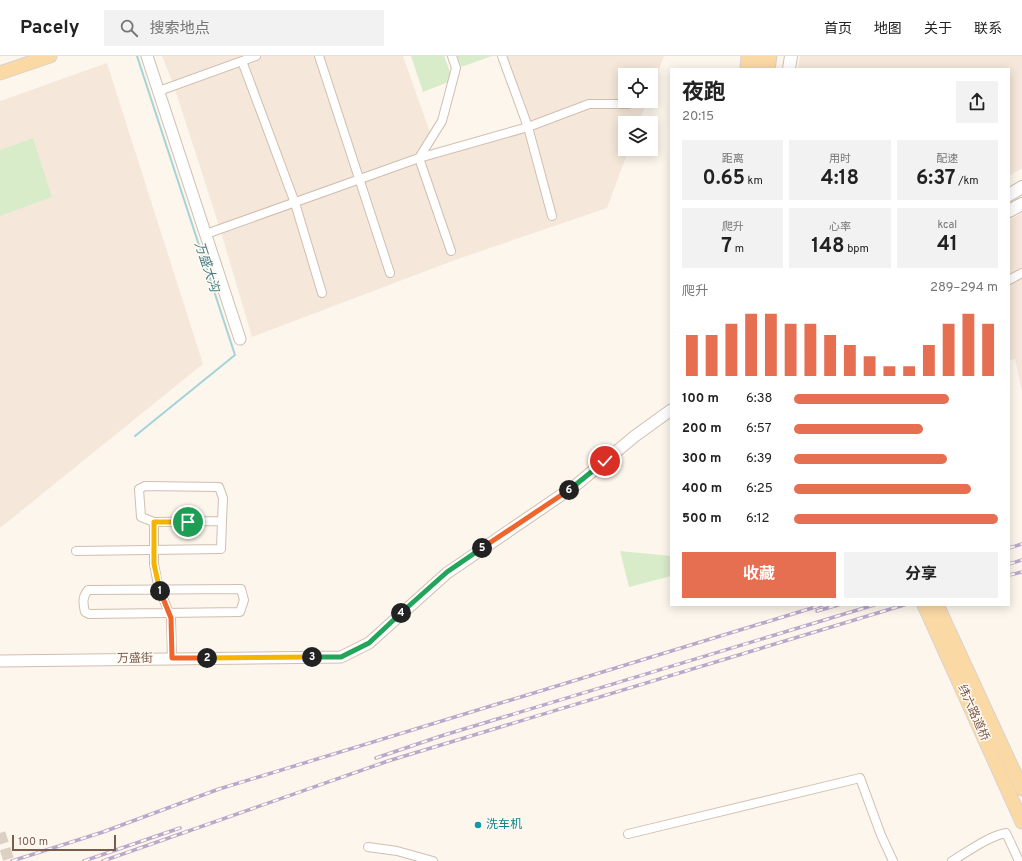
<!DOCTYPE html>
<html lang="zh">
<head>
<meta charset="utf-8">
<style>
	body { margin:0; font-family:Overpass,"Noto Sans SC",sans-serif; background:#f2f2f2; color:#222; height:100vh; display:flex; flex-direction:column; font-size:15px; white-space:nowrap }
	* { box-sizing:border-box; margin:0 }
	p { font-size:13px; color:#767676 }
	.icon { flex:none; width:22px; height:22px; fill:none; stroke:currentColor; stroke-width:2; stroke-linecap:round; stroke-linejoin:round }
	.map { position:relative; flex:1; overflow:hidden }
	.panel { position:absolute; left:670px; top:12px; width:340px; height:538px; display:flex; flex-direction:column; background:#fff; border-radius:0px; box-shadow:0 2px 10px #0003 }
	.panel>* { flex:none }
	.fabs { position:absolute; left:618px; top:12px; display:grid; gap:8px }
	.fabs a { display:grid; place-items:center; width:40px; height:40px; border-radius:0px; background:#fff; box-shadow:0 2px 10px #0003; font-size:20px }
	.scale { position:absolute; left:12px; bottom:10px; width:104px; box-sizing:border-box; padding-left:4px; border:2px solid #7a5c4d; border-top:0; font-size:11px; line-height:14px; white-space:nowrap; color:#7a5c4d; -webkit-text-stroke:3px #fffaf3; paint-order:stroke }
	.pin { position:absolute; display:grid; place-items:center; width:34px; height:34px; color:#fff; margin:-17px; border:2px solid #fff; border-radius:50%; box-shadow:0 1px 4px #0007 }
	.km { position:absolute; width:20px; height:20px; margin:-10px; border-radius:50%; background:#222; color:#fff; font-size:11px; line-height:20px; text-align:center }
	.round { display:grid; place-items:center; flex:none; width:42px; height:42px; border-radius:0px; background:#f2f2f2 }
	.headline { display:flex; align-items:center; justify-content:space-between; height:68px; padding:0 12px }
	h1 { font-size:22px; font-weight:700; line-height:30px }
	.stats { display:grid; grid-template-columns:repeat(3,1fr); gap:6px; height:68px; padding:4px 12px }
	.stats div { display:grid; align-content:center; border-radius:0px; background:#f2f2f2; text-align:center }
	.stats b { font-size:20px; font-weight:700 }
	.stats small { font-size:11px; font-weight:400 }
	.stats p { font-size:11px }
	.chart { height:112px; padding:8px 12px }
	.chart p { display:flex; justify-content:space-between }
	.chart svg { width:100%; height:72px; margin-top:4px; stroke:#e76f51; stroke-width:6 }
	.primary-button { display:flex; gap:8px; margin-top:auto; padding:8px 12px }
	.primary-button a { flex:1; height:46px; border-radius:0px; background:#e76f51; color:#fff; font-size:16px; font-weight:700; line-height:46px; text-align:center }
	.primary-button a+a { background:#f2f2f2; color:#222 }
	ul { padding:0 12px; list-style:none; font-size:13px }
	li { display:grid; grid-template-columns:64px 48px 1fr; align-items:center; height:30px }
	li i { height:10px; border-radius:5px; background:#e76f51 }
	header { display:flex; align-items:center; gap:24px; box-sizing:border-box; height:56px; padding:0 20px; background:#fff; border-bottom:1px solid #e0e0e0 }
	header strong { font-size:19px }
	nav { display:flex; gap:22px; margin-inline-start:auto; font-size:14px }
	.search { width:280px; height:36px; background:#f2f2f2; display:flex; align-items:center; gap:10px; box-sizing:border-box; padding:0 14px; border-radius:0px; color:#767676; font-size:15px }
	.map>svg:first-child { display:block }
	.residential { fill:#f5e8da }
	.green { fill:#d8ecc9 }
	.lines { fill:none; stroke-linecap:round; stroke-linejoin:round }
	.stream { stroke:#a5d3da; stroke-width:2 }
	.tertiary-tunnel { stroke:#dcd0c4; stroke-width:11; stroke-dasharray:11 5.5; stroke-linecap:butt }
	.minor-casing { stroke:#d1beb0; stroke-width:10 }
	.tertiary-casing { stroke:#d1beb0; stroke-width:13 }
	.secondary-casing { stroke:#d6c0b0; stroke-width:14 }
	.primary-casing { stroke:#dad1cd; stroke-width:15 }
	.minor { stroke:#fff; stroke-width:8 }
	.tertiary { stroke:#fff; stroke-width:11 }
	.secondary { stroke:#fff; stroke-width:12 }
	.primary { stroke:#fbd9a5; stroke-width:13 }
	.rail-casing { stroke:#b9a8c9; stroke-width:3.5 }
	.rail { stroke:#fffaf3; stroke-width:2; stroke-dasharray:6; stroke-linecap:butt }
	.split-1-casing { stroke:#fff; stroke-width:8 }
	.split-2-casing { stroke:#fff; stroke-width:8 }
	.split-3-casing { stroke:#fff; stroke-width:8 }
	.split-4-casing { stroke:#fff; stroke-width:8 }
	.split-5-casing { stroke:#fff; stroke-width:8 }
	.split-6-casing { stroke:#fff; stroke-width:8 }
	.split-7-casing { stroke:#fff; stroke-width:8 }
	.split-1 { stroke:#f5b400; stroke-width:5 }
	.split-2 { stroke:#f0652b; stroke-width:5 }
	.split-3 { stroke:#f5b400; stroke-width:5 }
	.split-4 { stroke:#22a559; stroke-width:5 }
	.split-5 { stroke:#22a559; stroke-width:5 }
	.split-6 { stroke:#f0652b; stroke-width:5 }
	.split-7 { stroke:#22a559; stroke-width:5 }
	.culture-dot { fill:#0f9aa8; stroke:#fffaf3; stroke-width:1.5 }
	.labels { text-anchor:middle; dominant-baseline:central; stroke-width:3; stroke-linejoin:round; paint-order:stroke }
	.street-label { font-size:12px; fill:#7a5c4d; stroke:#fffaf3 }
	.culture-label { font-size:12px; fill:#0d838f; stroke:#fffaf3; text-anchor:start }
	.water-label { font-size:13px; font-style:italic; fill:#437c86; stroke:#fffaf3 }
</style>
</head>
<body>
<header>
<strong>Pacely</strong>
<div class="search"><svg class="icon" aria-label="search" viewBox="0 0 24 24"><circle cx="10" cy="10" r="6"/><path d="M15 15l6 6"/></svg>搜索地点</div>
<nav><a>首页</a><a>地图</a><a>关于</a><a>联系</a></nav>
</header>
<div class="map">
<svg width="1022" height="805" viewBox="0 0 1022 805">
	<rect width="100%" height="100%" fill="#fdf6ec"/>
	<!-- residential -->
	<path class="residential" d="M162,0H403L432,82L420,102L528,71L503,0H664L651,34V19H625V45H647L639,67H625V93H629L607,152L455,204L252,281L220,173L174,30Z
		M800,0H1022V112L1009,120V13H798Z
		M107,7L203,308L0,472V45Z
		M1022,157V336L1015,303L1009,304V164Z"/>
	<!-- green -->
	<path class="green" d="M411,0H444L453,24L423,36Z
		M457,0H492L461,11Z
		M33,82L52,141L0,160V94Z
		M620,495L671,500V520L629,531Z"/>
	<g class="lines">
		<!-- stream -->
		<path class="stream" d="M135,380L235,299L137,0"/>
		<!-- tertiary-tunnel -->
		<path class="tertiary-tunnel" d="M0,777L9,805"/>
		<defs>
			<path id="minor" d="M319,0L390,217
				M502,0L528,71L552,160
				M242,5L295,147L322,237
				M159,35L256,0
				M206,178L419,102L442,65L456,12L452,0
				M451,195L419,102L528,71L589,48H628
				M1009,224L1022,217
				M154,466V508L158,529L171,562L172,602
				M76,495L221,493L222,465L154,466L141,461L139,433L145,430L219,431L223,442L222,465
				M241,533L244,544L240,556L89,558L85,556C83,547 82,541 88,534Z
				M628,778L860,722L881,779L893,805
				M368,791L397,795L433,805
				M952,805C967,796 989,780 1006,777L1019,805"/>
			<path id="tertiary" d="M147,0L240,283
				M0,605L341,601L369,587L447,517L576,429L635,380L671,354"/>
			<path id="secondary" d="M789,13L791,0
				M1009,139L1022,131
				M1009,155L1022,148"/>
			<path id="primary" d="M747,13L748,0
				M757,13L759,0
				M768,13L770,0
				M0,17L50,0
				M924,549L1022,766
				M937,549L1022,733"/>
		</defs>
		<!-- minor casing -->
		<use href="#minor" class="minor-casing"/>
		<!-- tertiary casing -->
		<use href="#tertiary" class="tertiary-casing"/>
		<!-- secondary casing -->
		<use href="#secondary" class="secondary-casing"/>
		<!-- primary casing -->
		<use href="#primary" class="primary-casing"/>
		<!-- minor -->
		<use href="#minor" class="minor"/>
		<!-- tertiary -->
		<use href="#tertiary" class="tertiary"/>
		<!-- secondary -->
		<use href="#secondary" class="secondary"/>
		<!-- primary -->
		<use href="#primary" class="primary"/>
		<defs>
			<path id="rail" d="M1009,492L1022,488
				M1009,508L1022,504
				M1009,519L1022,516
				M817,555L838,549
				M376,702L441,680L874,549
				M12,805L103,776L219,733L822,549
				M84,805L180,772
				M103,805L388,705L904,549"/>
		</defs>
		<!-- rail casing -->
		<use href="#rail" class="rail-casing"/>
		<!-- rail -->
		<use href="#rail" class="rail"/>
	</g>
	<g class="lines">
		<defs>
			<path id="split-1" d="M160,535L154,508V466H188"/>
			<path id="split-2" d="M160,535L171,562L172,602H207"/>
			<path id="split-3" d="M207,602L312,601"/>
			<path id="split-4" d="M312,601H341L369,587L401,557"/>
			<path id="split-5" d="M401,557L447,516L482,492"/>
			<path id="split-6" d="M482,492L569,434"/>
			<path id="split-7" d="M569,434L605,405"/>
		</defs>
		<!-- split-1 casing -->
		<use href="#split-1" class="split-1-casing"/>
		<!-- split-2 casing -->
		<use href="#split-2" class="split-2-casing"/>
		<!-- split-3 casing -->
		<use href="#split-3" class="split-3-casing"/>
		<!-- split-4 casing -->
		<use href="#split-4" class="split-4-casing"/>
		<!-- split-5 casing -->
		<use href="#split-5" class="split-5-casing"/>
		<!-- split-6 casing -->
		<use href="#split-6" class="split-6-casing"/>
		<!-- split-7 casing -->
		<use href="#split-7" class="split-7-casing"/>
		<!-- split-1 -->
		<use href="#split-1" class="split-1"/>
		<!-- split-2 -->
		<use href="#split-2" class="split-2"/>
		<!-- split-3 -->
		<use href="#split-3" class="split-3"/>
		<!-- split-4 -->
		<use href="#split-4" class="split-4"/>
		<!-- split-5 -->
		<use href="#split-5" class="split-5"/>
		<!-- split-6 -->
		<use href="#split-6" class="split-6"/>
		<!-- split-7 -->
		<use href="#split-7" class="split-7"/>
	</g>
	<!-- markers -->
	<circle class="culture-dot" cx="478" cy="769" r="4"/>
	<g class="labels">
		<!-- street labels -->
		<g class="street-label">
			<text transform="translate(135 603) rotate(-1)">万盛街</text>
			<text transform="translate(973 657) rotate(66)">纬六路道桥</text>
		</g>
		<!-- culture labels -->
		<g class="culture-label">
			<text x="486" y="769">洗车机</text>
		</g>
		<!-- water labels -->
		<g class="water-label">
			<text transform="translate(206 211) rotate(72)">万盛大沟</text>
		</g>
	</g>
</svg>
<div class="fabs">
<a><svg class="icon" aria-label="locate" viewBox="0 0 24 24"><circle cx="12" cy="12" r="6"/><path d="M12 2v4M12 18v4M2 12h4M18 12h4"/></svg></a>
<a><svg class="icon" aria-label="layers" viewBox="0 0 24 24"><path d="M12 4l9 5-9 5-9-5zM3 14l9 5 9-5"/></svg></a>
</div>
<div class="scale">100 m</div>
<div class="pin" style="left:188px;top:466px;background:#1e9e55"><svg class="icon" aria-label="arrive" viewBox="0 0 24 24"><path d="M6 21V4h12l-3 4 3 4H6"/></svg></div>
<div class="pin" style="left:605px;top:405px;background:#d93025"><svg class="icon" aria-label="check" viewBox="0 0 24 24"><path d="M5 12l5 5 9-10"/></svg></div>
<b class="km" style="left:160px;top:535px">1</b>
<b class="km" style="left:207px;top:602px">2</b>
<b class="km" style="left:312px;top:601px">3</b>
<b class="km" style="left:401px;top:557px">4</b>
<b class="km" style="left:482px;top:492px">5</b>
<b class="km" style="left:569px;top:434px">6</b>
<section class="panel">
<div class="headline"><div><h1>夜跑</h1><p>20:15</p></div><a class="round"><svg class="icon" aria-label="share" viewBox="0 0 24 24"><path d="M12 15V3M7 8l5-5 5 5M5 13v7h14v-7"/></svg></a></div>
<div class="stats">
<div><p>距离</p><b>0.65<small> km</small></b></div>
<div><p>用时</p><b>4:18</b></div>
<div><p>配速</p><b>6:37<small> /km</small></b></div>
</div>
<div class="stats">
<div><p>爬升</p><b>7<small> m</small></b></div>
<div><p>心率</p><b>148<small> bpm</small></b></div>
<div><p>kcal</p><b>41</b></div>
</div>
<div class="chart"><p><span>爬升</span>289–294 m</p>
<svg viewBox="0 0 160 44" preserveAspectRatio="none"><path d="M5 44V19M15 44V19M25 44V12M35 44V6M45 44V6M55 44V12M65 44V12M75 44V19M85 44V25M95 44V32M105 44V38M115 44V38M125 44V25M135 44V12M145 44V6M155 44V12"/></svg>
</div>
<ul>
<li><b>100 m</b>6:38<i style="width:76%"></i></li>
<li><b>200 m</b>6:57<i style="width:63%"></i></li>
<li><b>300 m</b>6:39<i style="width:75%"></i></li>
<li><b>400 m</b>6:25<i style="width:87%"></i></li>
<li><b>500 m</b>6:12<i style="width:100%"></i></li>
</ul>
<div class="primary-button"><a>收藏</a><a>分享</a></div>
</section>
</div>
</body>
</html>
